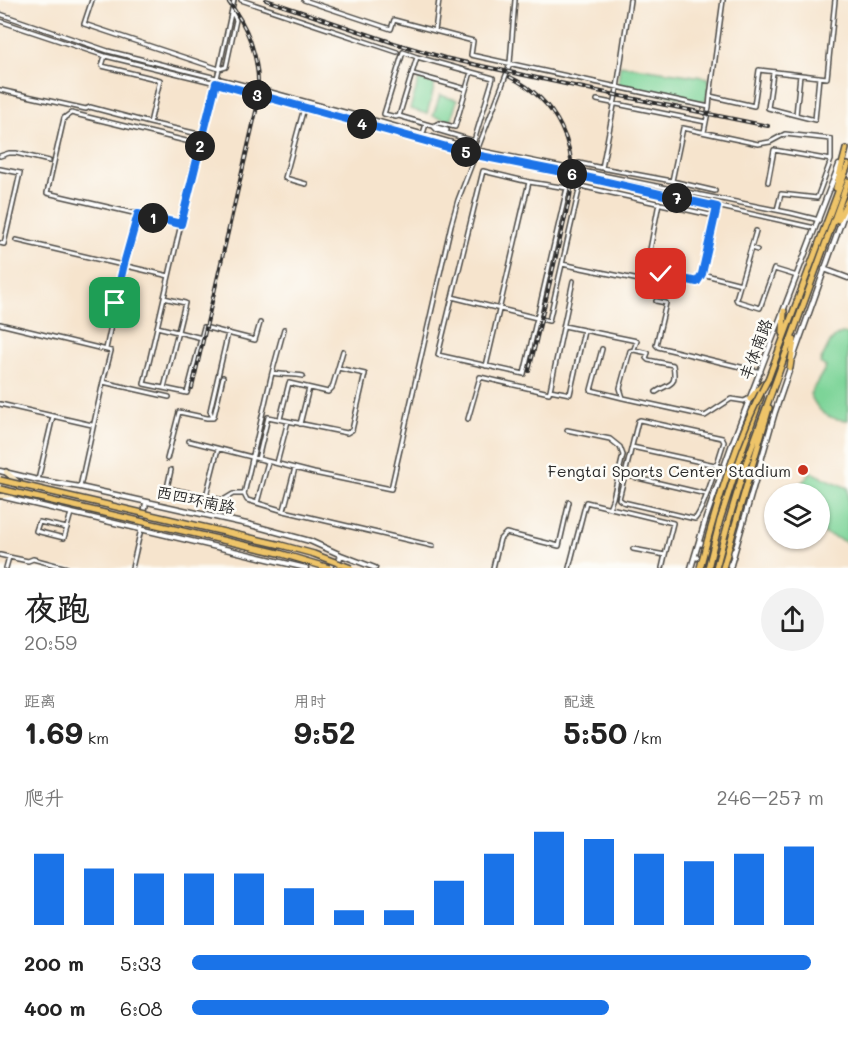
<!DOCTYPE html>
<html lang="zh">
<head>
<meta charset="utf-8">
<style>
	body { margin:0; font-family:Mali,"LXGW WenKai TC",sans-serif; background:#f2f2f2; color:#222; height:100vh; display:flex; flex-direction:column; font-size:22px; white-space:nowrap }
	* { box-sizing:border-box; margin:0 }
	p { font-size:20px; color:#767676 }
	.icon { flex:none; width:33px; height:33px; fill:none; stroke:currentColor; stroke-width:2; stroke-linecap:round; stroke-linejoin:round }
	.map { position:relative; height:568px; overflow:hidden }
	.details { display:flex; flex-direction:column; background:#fff; flex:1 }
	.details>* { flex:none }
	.fabs { position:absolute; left:764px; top:483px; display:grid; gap:12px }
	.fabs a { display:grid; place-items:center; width:66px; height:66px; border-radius:50%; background:#fff; box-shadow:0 2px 4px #0004; font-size:30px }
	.pin { position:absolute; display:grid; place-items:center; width:51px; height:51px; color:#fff; margin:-26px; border-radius:12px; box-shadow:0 3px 9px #0006 }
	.km { position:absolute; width:30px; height:30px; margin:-15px; border-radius:50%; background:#222; color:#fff; font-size:16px; line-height:30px; text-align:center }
	.round { display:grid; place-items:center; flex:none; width:63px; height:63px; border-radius:32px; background:#f2f2f2 }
	.headline { display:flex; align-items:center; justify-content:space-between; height:102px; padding:0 24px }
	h1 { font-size:33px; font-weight:800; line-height:45px }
	.metrics { display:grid; grid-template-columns:repeat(3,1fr); gap:9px; height:102px; padding:6px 24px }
	.metrics div { display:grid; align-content:center }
	.metrics b { font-size:30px; font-weight:800 }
	.metrics small { font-size:16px; font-weight:400 }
	.metrics p { font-size:16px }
	.chart { height:168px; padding:12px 24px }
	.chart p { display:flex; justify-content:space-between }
	.chart svg { width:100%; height:108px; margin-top:6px; stroke:#1a73e8; stroke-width:6 }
	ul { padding:0 24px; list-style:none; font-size:20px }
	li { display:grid; grid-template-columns:96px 72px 1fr; align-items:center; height:45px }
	li i { height:15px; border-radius:8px; background:#1a73e8 }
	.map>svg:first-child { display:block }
	.garden { fill:#7dd498; stroke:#548062; stroke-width:1.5 }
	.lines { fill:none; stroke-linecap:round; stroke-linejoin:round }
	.minor-casing { stroke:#494743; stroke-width:6 }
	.tertiary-casing { stroke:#494743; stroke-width:7 }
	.secondary-casing { stroke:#494743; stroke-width:8 }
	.trunk-casing { stroke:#494743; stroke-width:8 }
	.minor { stroke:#fff; stroke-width:3 }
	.tertiary { stroke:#fff; stroke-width:4 }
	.secondary { stroke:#f8e7c3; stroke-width:4.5 }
	.trunk { stroke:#eec469; stroke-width:5 }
	.rail-casing { stroke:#2b2b2b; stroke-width:4 }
	.rail { stroke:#fdfcf7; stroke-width:1.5; stroke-dasharray:4.5; stroke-linecap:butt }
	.trunk-bridge-casing { stroke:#494743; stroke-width:8; stroke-linecap:butt }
	.trunk-bridge { stroke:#eec469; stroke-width:5 }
	.route-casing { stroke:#fff; stroke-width:12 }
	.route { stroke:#1a73e8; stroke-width:8 }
	.poi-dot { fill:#c8321e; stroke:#fdfcf7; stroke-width:2 }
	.labels { text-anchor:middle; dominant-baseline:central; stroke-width:5; stroke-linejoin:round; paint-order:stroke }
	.street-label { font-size:16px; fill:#2b2b2b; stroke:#fdfcf7 }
	.poi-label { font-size:16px; fill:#2b2b2b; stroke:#fdfcf7; text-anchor:end }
</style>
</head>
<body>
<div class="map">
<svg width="848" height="568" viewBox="0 0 848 568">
	<rect width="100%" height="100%" fill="#fdfcf7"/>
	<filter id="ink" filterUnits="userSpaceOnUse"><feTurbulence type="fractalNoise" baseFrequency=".0167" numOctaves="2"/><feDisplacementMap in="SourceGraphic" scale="12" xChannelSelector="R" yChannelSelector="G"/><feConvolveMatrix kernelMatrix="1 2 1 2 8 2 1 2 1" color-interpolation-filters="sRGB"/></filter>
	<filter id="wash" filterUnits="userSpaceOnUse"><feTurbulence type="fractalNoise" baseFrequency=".008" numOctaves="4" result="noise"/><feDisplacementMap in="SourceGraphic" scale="24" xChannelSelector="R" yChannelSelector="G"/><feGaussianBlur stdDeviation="1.35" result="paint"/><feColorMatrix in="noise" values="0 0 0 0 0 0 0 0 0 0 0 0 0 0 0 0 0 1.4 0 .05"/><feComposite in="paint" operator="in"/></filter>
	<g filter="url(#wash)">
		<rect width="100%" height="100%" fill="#f6e4cd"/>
		<!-- garden -->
		<path class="garden" d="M620,65L709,78L707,99L704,102L696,101L618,84Z
			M419,79L435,84L427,114L410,109Z
			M440,95L457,100L451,121L433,116Z
			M842,333L848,334V420C827,420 818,412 810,394L826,367L820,363C825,352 830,337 842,333Z
			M811,472L848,488V543L819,531V494L794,493C798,482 807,481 811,472Z"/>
	</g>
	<g filter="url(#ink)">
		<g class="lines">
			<defs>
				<path id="minor" d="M92,0L84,24L219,69L226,67L236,20L232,12
					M234,0L216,83L181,224L144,384L187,393L204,327L255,340L260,323
					M241,0L397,52
					M304,0L391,29L394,20L473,41L471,55L709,107L710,96L754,106L759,70L827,78L835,0
					M630,0L616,95L602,168L672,181
					M0,14L108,51L256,88L381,122L478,150L791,213L819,220
					M0,21L105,56L216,83L476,155L572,174L815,228
					M435,31L439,0
					M105,56L102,66L160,80L150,123L203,135
					M773,73L768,108L815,120L819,77
					M413,74L466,89
					M0,90L86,109L90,107L150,123
					M710,96L723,0
					M597,100L706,122
					M304,108L285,178L306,184
					M796,115L800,75
					M399,116L396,117L384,114L403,52L417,57
					M426,124L399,116L417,57L493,78L474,141L437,130L433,126L439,123L455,127L471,72
					M704,132L709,107
					M421,140L426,124L447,130
					M0,156L9,153H16L49,161
					M579,163L602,168
					M0,169L20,173L4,244L0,243
					M768,182L774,150L831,160L817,198L781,194L777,210
					M567,188L524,374L438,355L483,171L529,182L567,188L572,185L580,186L715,216L717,207
					M715,191L672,181L683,128L758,144L770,142L785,134L831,139V160
					M715,216L702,274L741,284
					M181,224L47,193L64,118L71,113L186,141
					M756,231L736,299L737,301L760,308L774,269L797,276
					M16,240L169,276
					M751,248L757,250
					M562,264L644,281L659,203
					M661,274L695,282H697L702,274
					M573,281L550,390L570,394L584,331
					M452,297L549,321L580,186
					M656,301L666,303L656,345L658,347L761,372
					M0,324L111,351L103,382L169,397
					M564,326L637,341L634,349
					M157,327L202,338
					M284,329L272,373L244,494L247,500L284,511L433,546
					M106,349L124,264L138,214
					M602,349L591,390L623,398
					M486,366L529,182
					M272,373C283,375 293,374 303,376
					M164,388L185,303L164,298
					M656,392C670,382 677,388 673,365L648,360L646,358L648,353L634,350L630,351L620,388L623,398L705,416L731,399L744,401L748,399
					M0,404L92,425
					M214,416L223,377
					M280,419L289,383L328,392L332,388L338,368
					M468,419L480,377L549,393L550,390
					M640,420L722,438L724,442C718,459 705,508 695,519L623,502L619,499L638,421Z
					M300,424L309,388
					M567,430L610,439L620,447L623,455L613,498L609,508
					M189,441L314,473L391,489L451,225L458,200L508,70L510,63L515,0
					M632,447L724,467
					M167,459L179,412L207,418H213L210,411L228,333
					M258,459L268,417L347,433L352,430L365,374L338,368L343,351
					M277,463L288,421
					M171,470L167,488L223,500L233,494H244
					M625,475L706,494
					M38,480L53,416
					M80,487L103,382
					M206,496L218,449
					M257,503L268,462
					M284,510L295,468
					M67,528L39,522L36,531L64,538L71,513
					M633,549L665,555L662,568
					M0,555L9,557L6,568
					M9,557L28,561L33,559L67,568
					M132,568L141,529
					M493,568L500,539L506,533L559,546L569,502
					M569,568L586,502L673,523L665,555"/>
				<path id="tertiary" d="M824,269L848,278
					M793,358L846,209
					M0,471L38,480L80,487L251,525L310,541L341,555L375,568
					M4,497L306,568
					M141,529L146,503
					M699,543L734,552
					M695,557L731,565
					M336,568L341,555
					M691,568L706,518L731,447L839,165
					M730,568L775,412L790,368"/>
				<path id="secondary" d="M6,472L20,484
					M1,496L16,494"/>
				<path id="trunk" d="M836,188L846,149
					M838,220L848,200
					M783,333L784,311
					M790,368L794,340
					M767,382L848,165
					M750,399L764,383
					M720,520L744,445L761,397
					M728,523L745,466L848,181
					M735,525L769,408"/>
			</defs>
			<!-- minor casing -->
			<use href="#minor" class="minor-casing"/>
			<!-- tertiary casing -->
			<use href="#tertiary" class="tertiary-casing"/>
			<!-- secondary casing -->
			<use href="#secondary" class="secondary-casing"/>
			<!-- trunk casing -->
			<use href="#trunk" class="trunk-casing"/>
			<!-- minor -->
			<use href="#minor" class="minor"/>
			<!-- tertiary -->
			<use href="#tertiary" class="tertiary"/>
			<!-- secondary -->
			<use href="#secondary" class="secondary"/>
			<!-- trunk -->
			<use href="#trunk" class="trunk"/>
			<defs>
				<path id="rail" d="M266,0L394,43L445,58L616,95L768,126
					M510,77C557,100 579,147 570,197L529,371
					M192,388L257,107C262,68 252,31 227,0"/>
			</defs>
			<!-- rail casing -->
			<use href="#rail" class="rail-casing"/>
			<!-- rail -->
			<use href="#rail" class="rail"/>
			<defs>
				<path id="trunk-bridge" d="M0,480L281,545L314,554L351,568
					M0,489L279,553L329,568
					M700,568C717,503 736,439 768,379
					M708,568L720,520
					M716,568L728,523
					M723,568L735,525"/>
			</defs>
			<!-- trunk-bridge casing -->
			<use href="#trunk-bridge" class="trunk-bridge-casing"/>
			<!-- trunk-bridge -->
			<use href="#trunk-bridge" class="trunk-bridge"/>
		</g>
	</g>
	<g class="lines" filter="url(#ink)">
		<defs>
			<path id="route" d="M115,303L124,264L138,214L181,224L216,83L476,155L572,174L717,207L702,274L697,282L661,274"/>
		</defs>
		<!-- route casing -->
		<use href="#route" class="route-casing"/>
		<!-- route -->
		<use href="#route" class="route"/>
	</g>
	<!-- markers -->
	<circle class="poi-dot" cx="803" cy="470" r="6"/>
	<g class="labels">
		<!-- street labels -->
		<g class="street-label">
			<text transform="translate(755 349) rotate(-69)">丰体南路</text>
			<text transform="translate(196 499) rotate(12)">西四环南路</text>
		</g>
		<!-- poi labels -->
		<g class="poi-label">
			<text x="791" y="470">Fengtai Sports Center Stadium</text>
		</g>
	</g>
</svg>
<div class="fabs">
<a><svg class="icon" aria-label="layers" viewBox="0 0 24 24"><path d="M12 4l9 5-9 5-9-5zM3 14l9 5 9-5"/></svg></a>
</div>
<div class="pin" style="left:115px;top:303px;background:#1e9e55"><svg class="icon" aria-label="arrive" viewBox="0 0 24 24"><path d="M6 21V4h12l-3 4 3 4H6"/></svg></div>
<div class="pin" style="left:661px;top:274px;background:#d93025"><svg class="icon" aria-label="check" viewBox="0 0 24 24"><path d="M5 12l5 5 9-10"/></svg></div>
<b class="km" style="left:153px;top:218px">1</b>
<b class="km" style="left:200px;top:146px">2</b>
<b class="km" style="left:257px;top:95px">3</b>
<b class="km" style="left:362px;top:124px">4</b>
<b class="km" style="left:466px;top:152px">5</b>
<b class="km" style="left:572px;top:174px">6</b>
<b class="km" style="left:677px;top:198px">7</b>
</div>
<section class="details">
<div class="headline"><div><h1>夜跑</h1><p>20:59</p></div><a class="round"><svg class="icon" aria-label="share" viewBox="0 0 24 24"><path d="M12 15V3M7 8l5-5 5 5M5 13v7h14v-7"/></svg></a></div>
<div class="metrics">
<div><p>距离</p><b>1.69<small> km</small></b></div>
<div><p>用时</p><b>9:52</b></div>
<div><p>配速</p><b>5:50<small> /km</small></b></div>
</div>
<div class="chart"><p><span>爬升</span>246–257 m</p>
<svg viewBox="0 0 160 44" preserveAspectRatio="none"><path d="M5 44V15M15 44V21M25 44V23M35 44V23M45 44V23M55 44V29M65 44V38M75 44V38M85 44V26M95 44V15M105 44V6M115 44V9M125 44V15M135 44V18M145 44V15M155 44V12"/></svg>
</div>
<ul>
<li><b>200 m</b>5:33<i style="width:98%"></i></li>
<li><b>400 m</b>6:08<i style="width:66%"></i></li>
</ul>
</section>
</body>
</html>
